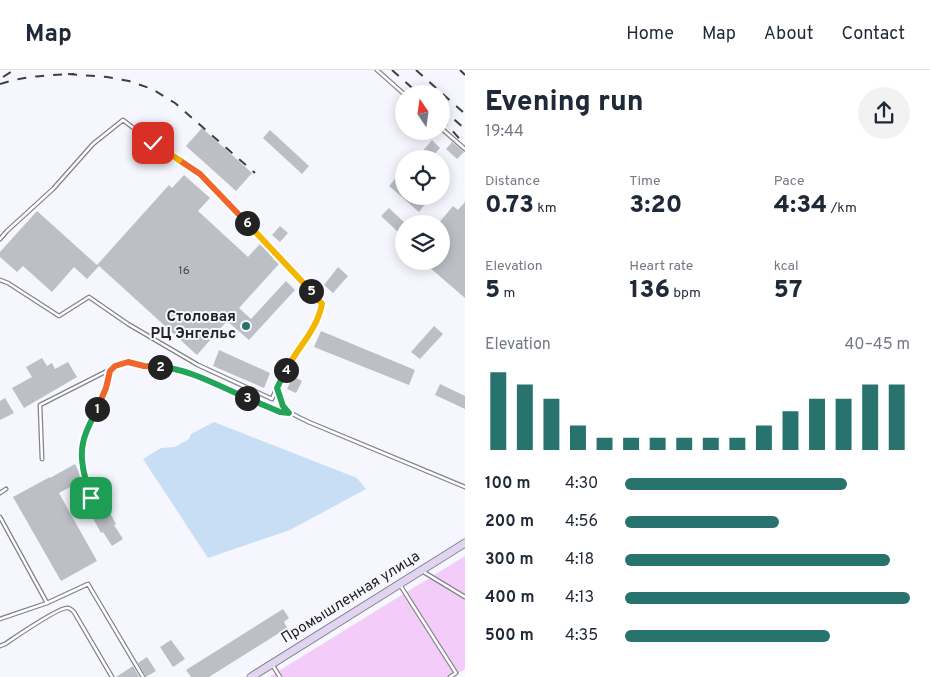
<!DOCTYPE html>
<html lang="en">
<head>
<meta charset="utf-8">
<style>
	body { margin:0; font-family:Overpass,sans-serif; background:#f2f2f3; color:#1f2937; height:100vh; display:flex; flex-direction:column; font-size:19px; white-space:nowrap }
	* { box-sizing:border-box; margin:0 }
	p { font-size:16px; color:#747a83 }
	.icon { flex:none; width:28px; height:28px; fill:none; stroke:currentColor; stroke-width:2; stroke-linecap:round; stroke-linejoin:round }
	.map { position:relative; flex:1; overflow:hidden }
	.panel { display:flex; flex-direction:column; background:#fff; width:465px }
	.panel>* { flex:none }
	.needle { width:32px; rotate:347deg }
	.tools { position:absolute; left:395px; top:15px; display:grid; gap:10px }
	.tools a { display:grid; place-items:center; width:55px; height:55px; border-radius:50%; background:#fff; box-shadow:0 2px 12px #0003; font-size:25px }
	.pin { position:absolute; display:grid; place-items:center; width:42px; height:42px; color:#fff; margin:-21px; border-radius:10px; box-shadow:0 2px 8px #0006 }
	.km { position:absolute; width:25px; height:25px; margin:-12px; border-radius:50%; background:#222; color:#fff; font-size:14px; line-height:25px; text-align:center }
	.round { display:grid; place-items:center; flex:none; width:52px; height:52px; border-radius:26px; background:#f2f2f3 }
	.overview { display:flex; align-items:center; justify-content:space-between; height:85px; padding:0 20px }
	h1 { font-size:28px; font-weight:800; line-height:38px }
	.figures { display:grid; grid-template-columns:repeat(3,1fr); gap:8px; height:85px; padding:5px 20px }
	.figures div { display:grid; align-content:center }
	.figures b { font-size:25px; font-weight:800 }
	.figures small { font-size:14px; font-weight:400 }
	.figures p { font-size:14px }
	.chart { height:140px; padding:10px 20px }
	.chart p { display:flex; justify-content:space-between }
	.chart svg { width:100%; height:90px; margin-top:5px; stroke:#29736f; stroke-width:6 }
	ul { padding:0 20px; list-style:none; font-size:16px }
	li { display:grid; grid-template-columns:80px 60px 1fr; align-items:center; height:38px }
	li i { height:12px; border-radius:6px; background:#29736f }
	header { display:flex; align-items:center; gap:30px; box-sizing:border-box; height:70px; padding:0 25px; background:#fff; border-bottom:1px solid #e0e1e3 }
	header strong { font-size:24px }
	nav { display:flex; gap:28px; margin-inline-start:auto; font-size:18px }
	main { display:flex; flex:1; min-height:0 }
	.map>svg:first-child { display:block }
	.green { fill:#f4ccf9 }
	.water { fill:#c7def4 }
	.building { fill:#bcbfc6 }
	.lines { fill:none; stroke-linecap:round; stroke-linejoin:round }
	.lane-casing { stroke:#83838a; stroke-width:5 }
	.secondary-casing { stroke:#83838a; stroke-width:9 }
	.lane { stroke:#fff; stroke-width:2.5 }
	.secondary { stroke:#e1d4f1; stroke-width:7 }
	.rail { stroke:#3e3e42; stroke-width:2; stroke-dasharray:9 9; stroke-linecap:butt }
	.split-1-casing { stroke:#fff; stroke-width:10 }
	.split-2-casing { stroke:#fff; stroke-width:10 }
	.split-3-casing { stroke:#fff; stroke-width:10 }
	.split-4-casing { stroke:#fff; stroke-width:10 }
	.split-5-casing { stroke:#fff; stroke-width:10 }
	.split-6-casing { stroke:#fff; stroke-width:10 }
	.split-7-casing { stroke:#fff; stroke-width:10 }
	.split-8-casing { stroke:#fff; stroke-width:10 }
	.split-1 { stroke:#22a559; stroke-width:6 }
	.split-2 { stroke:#f0652b; stroke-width:6 }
	.split-3 { stroke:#22a559; stroke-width:6 }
	.split-4 { stroke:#22a559; stroke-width:6 }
	.split-5 { stroke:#f5b400; stroke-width:6 }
	.split-6 { stroke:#f5b400; stroke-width:6 }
	.split-7 { stroke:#f0652b; stroke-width:6 }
	.split-8 { stroke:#f5b400; stroke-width:6 }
	.poi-dot { fill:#29736f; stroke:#f6f6fe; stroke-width:2 }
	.labels { text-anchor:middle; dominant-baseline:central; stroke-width:4; stroke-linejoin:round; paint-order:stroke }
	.number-label { font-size:12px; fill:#494a4e }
	.poi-label { font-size:15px; font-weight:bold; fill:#232326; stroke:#f6f6fe; text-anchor:end }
	.street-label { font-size:15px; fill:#232326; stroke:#f6f6fe }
</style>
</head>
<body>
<header>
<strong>Map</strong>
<nav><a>Home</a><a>Map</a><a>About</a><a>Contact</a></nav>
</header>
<main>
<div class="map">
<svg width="465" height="607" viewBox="0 0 465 607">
	<rect width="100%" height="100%" fill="#f6f6fe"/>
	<!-- green -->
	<path class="green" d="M465,486V599L452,607H269Z"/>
	<!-- water -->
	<path class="water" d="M214,352L357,408L366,419L290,460L208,488L143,389L161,378L175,377L189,369L191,364Z"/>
	<!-- building -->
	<path class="building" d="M202,58L252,103L236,121L186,76Z
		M270,60L309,96L302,104L263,68Z
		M432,70L440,78L430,89H416Z
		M452,72L464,82L457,89L446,79Z
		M400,103L404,107V126H426L429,129L419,142L389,116Z
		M184,105L210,128L198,141L248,187L260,174L275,187L273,189L279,194L239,238L251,249L286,211L295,220L249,270L227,251L197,285L99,196L87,209L74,197L52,222L23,196L17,202L0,187V182L37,141L97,195L169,115L172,118Z
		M465,132V228L422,191H441V154H438L453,136L458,140Z
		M389,138L406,154H404V156L398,162L381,146Z
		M280,156L288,163L280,172L272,165Z
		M338,197L348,206L333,223L324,215Z
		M434,256L443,264L420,289L411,282Z
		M321,261L415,300L409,315L314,277Z
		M219,280L270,303L264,318L213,296Z
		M42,288L47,296L52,293L55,299L68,292L77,307L24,338L12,318L32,307L26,297Z
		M293,306L302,311L296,323L287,319Z
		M440,314L465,326V339L435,325Z
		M5,328L14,343L0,350V331Z
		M75,394L83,410L59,423L97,491L61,511L13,427L50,407V408Z
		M105,434L116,454L114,455L123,469L112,476L103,462L101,463L90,443Z
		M283,539L289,548L284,552L287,558L209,607H191L186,600Z
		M171,570L185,589L173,597L160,577Z
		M147,587L156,601L146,607L138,593Z
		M133,596L139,607H116Z"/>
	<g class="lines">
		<defs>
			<path id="lane" d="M377,0L404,24
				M441,58L465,79
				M0,169L7,161L53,119L93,74L123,50L153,73L200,104L254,159L322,234C318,257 306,267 294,286C285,299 278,314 272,329L198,295L128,254L89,227L59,246L8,213L0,210
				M277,318C286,343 287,342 311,353L465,417
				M42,389L40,335L111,299
				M0,423L6,419
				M91,428L83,399V372L106,318L110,301L112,298L119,294L128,292L144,296L171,297L186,302L280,342L289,343
				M0,447L47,533
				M422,501L465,527
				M400,515L456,603L450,607
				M0,549L47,533L88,514L143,607
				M0,576L5,574C14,568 60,536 68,538C70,538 72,540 74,542L112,607
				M273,596L280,607"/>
			<path id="secondary" d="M251,607L465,473"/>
		</defs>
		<!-- lane casing -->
		<use href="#lane" class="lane-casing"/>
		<!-- secondary casing -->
		<use href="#secondary" class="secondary-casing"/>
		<!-- lane -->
		<use href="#lane" class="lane"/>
		<!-- secondary -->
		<use href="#secondary" class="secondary"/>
		<!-- rail -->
		<path class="rail" d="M392,0L419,24
			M416,0L465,44
			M460,0L465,5
			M68,4L107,7L129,11L152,19L175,33L255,103
			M3,7L14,0
			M0,14C24,6 49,5 74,4
			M441,38L465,59
			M441,48L465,75"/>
	</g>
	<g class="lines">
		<defs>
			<path id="split-1" d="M91,428C86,411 79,391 83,373C85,361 92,350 97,339"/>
			<path id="split-2" d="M97,339L106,318L110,301L115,296L128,292L144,296L160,297"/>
			<path id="split-3" d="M160,297C187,298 221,317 247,328"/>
			<path id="split-4" d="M247,328L280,342L289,343L283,336L277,318L286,300"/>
			<path id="split-5" d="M286,300C298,277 317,260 322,234L311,221"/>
			<path id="split-6" d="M247,153L311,221"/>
			<path id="split-7" d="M179,90L200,104L247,153"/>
			<path id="split-8" d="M153,73L179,90"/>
		</defs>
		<!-- split-1 casing -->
		<use href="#split-1" class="split-1-casing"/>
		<!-- split-2 casing -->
		<use href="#split-2" class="split-2-casing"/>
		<!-- split-3 casing -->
		<use href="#split-3" class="split-3-casing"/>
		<!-- split-4 casing -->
		<use href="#split-4" class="split-4-casing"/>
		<!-- split-5 casing -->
		<use href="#split-5" class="split-5-casing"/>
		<!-- split-6 casing -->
		<use href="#split-6" class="split-6-casing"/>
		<!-- split-7 casing -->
		<use href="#split-7" class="split-7-casing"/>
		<!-- split-8 casing -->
		<use href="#split-8" class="split-8-casing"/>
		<!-- split-1 -->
		<use href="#split-1" class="split-1"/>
		<!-- split-2 -->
		<use href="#split-2" class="split-2"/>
		<!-- split-3 -->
		<use href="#split-3" class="split-3"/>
		<!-- split-4 -->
		<use href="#split-4" class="split-4"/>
		<!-- split-5 -->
		<use href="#split-5" class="split-5"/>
		<!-- split-6 -->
		<use href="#split-6" class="split-6"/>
		<!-- split-7 -->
		<use href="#split-7" class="split-7"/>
		<!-- split-8 -->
		<use href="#split-8" class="split-8"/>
	</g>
	<!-- markers -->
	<circle class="poi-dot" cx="246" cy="256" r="5"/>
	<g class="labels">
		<!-- number labels -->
		<g class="number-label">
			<text x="184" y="201">16</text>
		</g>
		<!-- poi labels -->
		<g class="poi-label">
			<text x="236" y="247">Столовая<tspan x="236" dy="17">РЦ Энгельс</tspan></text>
		</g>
		<!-- street labels -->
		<g class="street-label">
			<text transform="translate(351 528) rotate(-32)">Промышленная улица</text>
		</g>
	</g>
</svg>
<div class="tools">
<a><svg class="needle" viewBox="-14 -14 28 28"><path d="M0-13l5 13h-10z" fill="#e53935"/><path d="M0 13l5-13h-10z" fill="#747a83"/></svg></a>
<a><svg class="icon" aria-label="locate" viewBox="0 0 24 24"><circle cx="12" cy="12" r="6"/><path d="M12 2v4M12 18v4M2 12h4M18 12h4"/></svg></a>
<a><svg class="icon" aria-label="layers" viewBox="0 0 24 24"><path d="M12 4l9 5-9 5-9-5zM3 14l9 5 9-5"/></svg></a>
</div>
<div class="pin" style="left:91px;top:428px;background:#1e9e55"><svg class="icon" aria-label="arrive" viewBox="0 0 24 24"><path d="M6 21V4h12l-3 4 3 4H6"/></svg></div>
<div class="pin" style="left:153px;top:73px;background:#d93025"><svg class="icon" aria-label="check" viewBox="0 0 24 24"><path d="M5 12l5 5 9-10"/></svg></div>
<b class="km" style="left:97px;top:339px">1</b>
<b class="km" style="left:160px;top:297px">2</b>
<b class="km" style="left:247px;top:328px">3</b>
<b class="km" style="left:286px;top:300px">4</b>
<b class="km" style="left:311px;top:221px">5</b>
<b class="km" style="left:247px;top:153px">6</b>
</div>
<section class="panel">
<div class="overview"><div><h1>Evening run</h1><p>19:44</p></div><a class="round"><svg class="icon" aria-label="share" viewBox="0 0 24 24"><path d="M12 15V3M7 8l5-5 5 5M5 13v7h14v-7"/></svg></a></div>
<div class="figures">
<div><p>Distance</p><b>0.73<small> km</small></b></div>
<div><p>Time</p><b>3:20</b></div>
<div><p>Pace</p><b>4:34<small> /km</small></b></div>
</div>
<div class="figures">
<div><p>Elevation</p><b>5<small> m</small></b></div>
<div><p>Heart rate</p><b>136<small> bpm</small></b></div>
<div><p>kcal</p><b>57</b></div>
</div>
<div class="chart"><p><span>Elevation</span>40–45 m</p>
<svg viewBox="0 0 160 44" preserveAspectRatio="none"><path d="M5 44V6M15 44V12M25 44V19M35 44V32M45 44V38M55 44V38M65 44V38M75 44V38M85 44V38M95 44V38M105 44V32M115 44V25M125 44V19M135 44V19M145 44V12M155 44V12"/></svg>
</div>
<ul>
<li><b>100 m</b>4:30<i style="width:78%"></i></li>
<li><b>200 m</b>4:56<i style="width:54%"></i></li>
<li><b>300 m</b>4:18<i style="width:93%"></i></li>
<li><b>400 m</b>4:13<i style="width:100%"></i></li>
<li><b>500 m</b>4:35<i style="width:72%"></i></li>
</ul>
</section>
</main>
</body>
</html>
